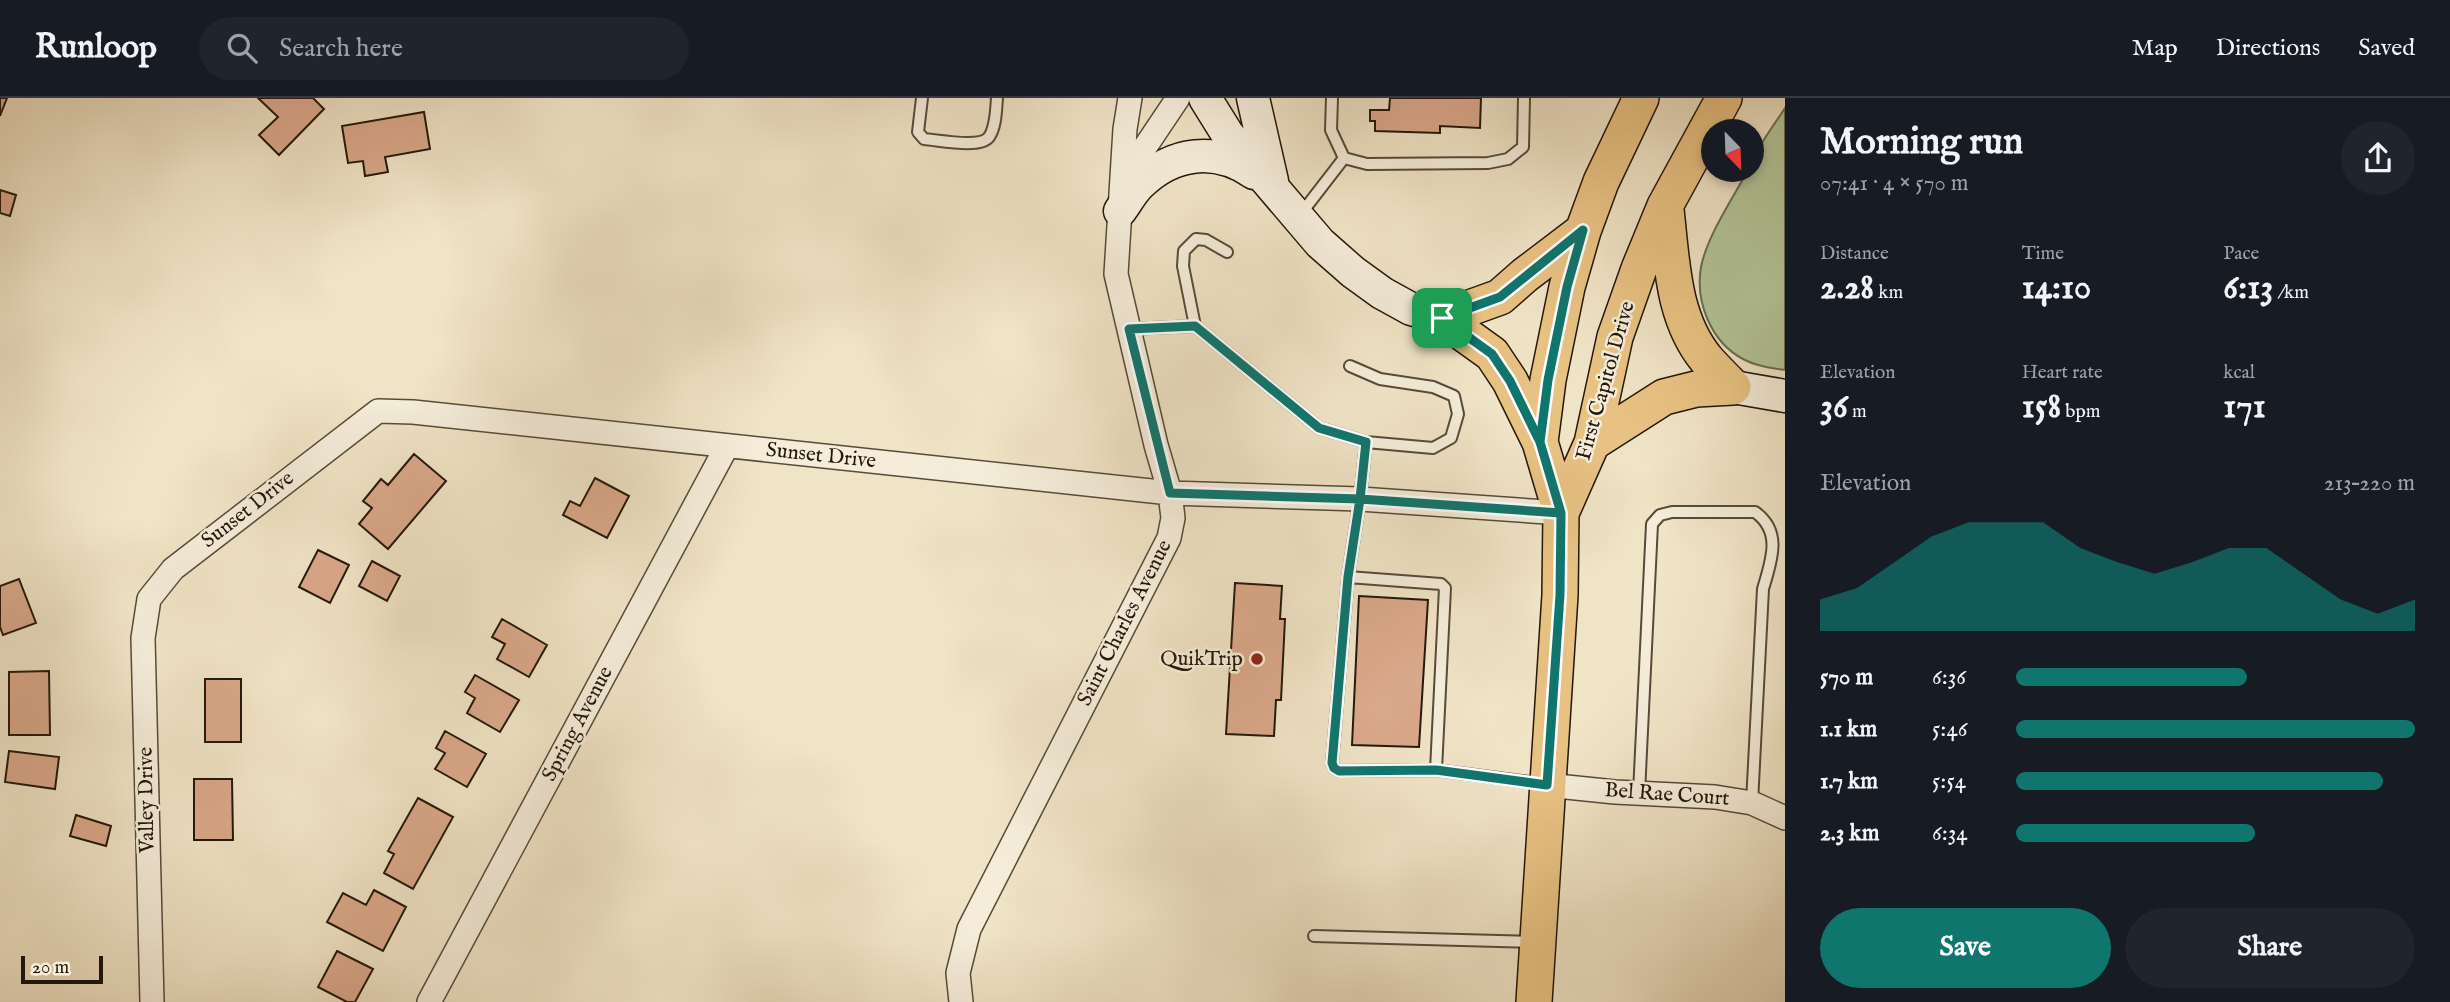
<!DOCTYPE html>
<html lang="en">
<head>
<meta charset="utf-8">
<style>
	body { margin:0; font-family:"IM FELL English",serif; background:#20242c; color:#f1f3f6; height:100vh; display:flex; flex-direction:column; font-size:26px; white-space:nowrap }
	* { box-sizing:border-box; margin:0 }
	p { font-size:23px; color:#9ea1a6 }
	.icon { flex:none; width:38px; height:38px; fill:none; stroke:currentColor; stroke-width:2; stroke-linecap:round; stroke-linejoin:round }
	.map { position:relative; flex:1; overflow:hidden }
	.panel { display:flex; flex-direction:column; background:#171b24; width:665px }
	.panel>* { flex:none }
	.needle { width:46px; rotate:157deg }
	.buttons { position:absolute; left:1701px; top:21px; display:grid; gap:14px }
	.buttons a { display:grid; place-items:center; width:63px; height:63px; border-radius:50%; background:#171b24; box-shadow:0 4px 10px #0003; font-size:35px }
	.scale { position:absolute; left:21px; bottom:18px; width:82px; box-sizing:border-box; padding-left:7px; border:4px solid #23180b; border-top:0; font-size:19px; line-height:24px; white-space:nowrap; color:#23180b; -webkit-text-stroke:5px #f5edda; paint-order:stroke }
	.pin { position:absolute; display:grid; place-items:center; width:60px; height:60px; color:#fff; margin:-30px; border-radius:14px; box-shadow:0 4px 10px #0006 }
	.round { display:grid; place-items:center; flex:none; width:74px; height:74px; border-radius:37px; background:#20242c }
	.summary { display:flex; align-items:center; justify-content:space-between; height:119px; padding:0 35px }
	h1 { font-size:38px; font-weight:800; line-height:52px }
	.stats { display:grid; grid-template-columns:repeat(3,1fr); gap:10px; height:119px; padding:7px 35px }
	.stats div { display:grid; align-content:center }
	.stats b { font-size:35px; font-weight:800 }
	.stats small { font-size:19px; font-weight:400 }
	.stats p { font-size:19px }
	.chart { height:196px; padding:14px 35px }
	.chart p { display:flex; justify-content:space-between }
	.chart svg { width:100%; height:126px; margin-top:7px; fill:#0f766e; opacity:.7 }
	.primary-button { display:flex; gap:14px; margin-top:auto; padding:14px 35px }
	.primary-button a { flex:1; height:80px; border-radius:42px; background:#0f766e; color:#fff; font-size:28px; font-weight:800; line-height:80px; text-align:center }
	.primary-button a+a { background:#20242c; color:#f1f3f6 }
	ul { padding:0 35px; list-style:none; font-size:23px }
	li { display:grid; grid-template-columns:112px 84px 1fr; align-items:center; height:52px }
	li i { height:18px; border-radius:9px; background:#0f766e }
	header { display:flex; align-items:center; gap:42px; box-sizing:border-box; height:98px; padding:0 35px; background:#171b24; border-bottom:2px solid #363941 }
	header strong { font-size:33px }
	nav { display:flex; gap:38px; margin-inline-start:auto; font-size:24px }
	.search { width:490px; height:63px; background:#20242c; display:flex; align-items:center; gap:18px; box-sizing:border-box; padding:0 24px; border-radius:38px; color:#9ea1a6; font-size:26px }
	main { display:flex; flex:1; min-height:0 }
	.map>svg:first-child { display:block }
	.green { fill:#b4c599; stroke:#6c6e52; stroke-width:2 }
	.building { fill:#daa88a; stroke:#23180b; stroke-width:2 }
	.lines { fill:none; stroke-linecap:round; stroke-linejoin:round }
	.lane-casing { stroke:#564b3a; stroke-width:14 }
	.street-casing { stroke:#564b3a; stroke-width:26 }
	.secondary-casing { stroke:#23180b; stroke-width:35 }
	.primary-casing { stroke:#23180b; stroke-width:38 }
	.lane { stroke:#f5edda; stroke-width:10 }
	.street { stroke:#f5edda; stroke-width:23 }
	.secondary { stroke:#f5edda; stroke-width:32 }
	.primary { stroke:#e8c283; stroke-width:35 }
	.route-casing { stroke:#fff; stroke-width:14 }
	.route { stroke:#0f766e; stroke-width:9 }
	.poi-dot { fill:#8f2418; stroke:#f5edda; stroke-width:2.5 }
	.labels { text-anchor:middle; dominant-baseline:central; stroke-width:5; stroke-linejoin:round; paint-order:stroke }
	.street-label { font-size:21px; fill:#23180b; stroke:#f5edda }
	.poi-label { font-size:21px; fill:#23180b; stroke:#f5edda; text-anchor:end }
</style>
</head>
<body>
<header>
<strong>Runloop</strong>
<div class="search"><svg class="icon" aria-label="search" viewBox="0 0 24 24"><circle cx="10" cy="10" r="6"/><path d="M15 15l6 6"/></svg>Search here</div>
<nav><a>Map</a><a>Directions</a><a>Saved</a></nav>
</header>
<main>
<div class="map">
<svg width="1785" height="904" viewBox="0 0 1785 904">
	<rect width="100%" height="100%" fill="#f0e4c6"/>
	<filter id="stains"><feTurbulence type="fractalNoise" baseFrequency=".00286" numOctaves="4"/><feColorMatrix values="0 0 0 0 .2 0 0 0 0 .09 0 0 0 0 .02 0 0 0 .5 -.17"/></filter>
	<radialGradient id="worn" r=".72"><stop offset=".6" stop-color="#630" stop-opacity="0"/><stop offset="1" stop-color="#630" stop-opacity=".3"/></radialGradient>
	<!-- green -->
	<path class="green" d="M1785,10V272C1771,270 1756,268 1743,261C1711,244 1695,204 1701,169C1707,138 1733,100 1748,72H1752C1752,54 1775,26 1785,10Z"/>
	<!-- building -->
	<path class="building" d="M0,0H7L0,18Z
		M258,0H313L324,11L279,57L259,37L278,19Z
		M1390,0H1481L1480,30L1440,28V35L1375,33V23H1370V12H1389Z
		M424,14L430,51L385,59L388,74L365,78L363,63L348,65L342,28Z
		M0,92L16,97L10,118L0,115Z
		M414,356L446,383L388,451L359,426L372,410L363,403L381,381L388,387Z
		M595,380L629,398L607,440L563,417L570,403L580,408Z
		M318,452L349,467L330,505L299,489Z
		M372,463L400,478L387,503L359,488Z
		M19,481L36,525L3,537L0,529V488Z
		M1235,485L1282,488L1280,521H1285L1281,602H1276L1274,638L1226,636Z
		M1359,498L1428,502L1419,649L1352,647Z
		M502,521L547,547L529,579L497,561L505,546L492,539Z
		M49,573L50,637H9V574Z
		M475,577L519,602L500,634L467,615L475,600L465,594Z
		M205,581H241V644H205Z
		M445,633L486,656L467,689L435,671L445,655L436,650Z
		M9,653L59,659L55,691L5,684Z
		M194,681H232L233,742H194Z
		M418,700L453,719L413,791L384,775L394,756L388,753Z
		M76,717L111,728L106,748L70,738Z
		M374,792L406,809L383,853L327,824L343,795L366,807Z
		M337,853L373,871L355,904H347L318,889Z"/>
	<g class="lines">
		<defs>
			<path id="lane" d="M922,0L918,34L924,41C939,42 980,51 989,39C996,29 996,12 997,0
				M1332,0L1331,32L1344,60
				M1344,60L1367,66L1488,65L1508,61L1523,49L1524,0
				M1300,117L1344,60
				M1227,154L1206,142L1196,141L1184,153L1183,168L1195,228L1319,330L1366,344L1433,350L1451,340L1458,316L1454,298L1433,289L1380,281L1350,268
				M1129,231L1195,228
				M1366,344L1360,401L1348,479L1332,665L1334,670L1339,673L1436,672L1544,686
				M1348,479L1441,486L1445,490L1436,672
				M1639,695L1652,426L1660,417L1672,414H1755C1783,434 1771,463 1763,491L1752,705
				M1314,838L1532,844"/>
			<path id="street" d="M1123,82L1178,0
				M1547,687L1615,694L1715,699L1752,705L1785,720
				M152,904L143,540L149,501L173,471L378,313L413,314L1170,395L1360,401L1561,415
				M429,904L727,348
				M961,904L958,875L969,831L1169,440L1173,420L1170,395L1156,347L1116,176L1125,31L1130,0"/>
			<path id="secondary" d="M1205,0L1228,37L1320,145L1353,174L1382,195L1411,211L1442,220
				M1253,0L1272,83
				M1120,113C1126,105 1132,94 1139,87C1173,53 1216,49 1254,75
				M1733,289L1785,298"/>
			<path id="primary" d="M1666,112C1672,163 1672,220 1707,262C1715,271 1724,280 1733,289
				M1442,220L1500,199L1525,177L1583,133
				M1442,220L1492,256L1510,283L1540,344
				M1592,345L1664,299L1696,291L1733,289
				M1561,415L1592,345L1615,239L1639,171L1665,108L1724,0
				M1534,904L1560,497L1561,415L1540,344L1548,282L1567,189L1583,133L1601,84L1641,0"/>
		</defs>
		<!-- lane casing -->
		<use href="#lane" class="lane-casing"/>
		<!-- street casing -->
		<use href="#street" class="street-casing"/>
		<!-- secondary casing -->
		<use href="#secondary" class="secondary-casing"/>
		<!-- primary casing -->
		<use href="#primary" class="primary-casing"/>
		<!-- lane -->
		<use href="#lane" class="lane"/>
		<!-- street -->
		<use href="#street" class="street"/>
		<!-- secondary -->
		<use href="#secondary" class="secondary"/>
		<!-- primary -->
		<use href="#primary" class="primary"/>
	</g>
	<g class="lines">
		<defs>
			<path id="route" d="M1442,220L1492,256L1510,283L1540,344L1561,415L1360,401L1170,395L1129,231L1195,228L1319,330L1366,344L1360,401L1348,479L1332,665L1334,670L1339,673L1436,672L1547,687L1560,497L1561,415L1540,344L1548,282L1567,189L1583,132L1500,199L1442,220"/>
		</defs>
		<!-- route casing -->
		<use href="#route" class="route-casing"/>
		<!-- route -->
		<use href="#route" class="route"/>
	</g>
	<!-- markers -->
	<circle class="poi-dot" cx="1257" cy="561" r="7"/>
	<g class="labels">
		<!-- street labels -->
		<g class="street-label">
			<text transform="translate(1606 283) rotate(-74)">First Capitol Drive</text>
			<text transform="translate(821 358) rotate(6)">Sunset Drive</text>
			<text transform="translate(248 412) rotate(-38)">Sunset Drive</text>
			<text transform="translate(1125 525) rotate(-63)">Saint Charles Avenue</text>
			<text transform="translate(578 626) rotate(-62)">Spring Avenue</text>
			<text transform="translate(1667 697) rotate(4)">Bel Rae Court</text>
			<text transform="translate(147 702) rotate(-91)">Valley Drive</text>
		</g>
		<!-- poi labels -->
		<g class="poi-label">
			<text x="1243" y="561">QuikTrip</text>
		</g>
	</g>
	<rect width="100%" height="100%" filter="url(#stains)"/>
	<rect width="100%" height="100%" fill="url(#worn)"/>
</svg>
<div class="buttons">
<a><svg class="needle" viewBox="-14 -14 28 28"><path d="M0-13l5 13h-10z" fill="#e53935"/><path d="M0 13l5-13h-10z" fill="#9ea1a6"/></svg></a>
</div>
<div class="scale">20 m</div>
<div class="pin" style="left:1442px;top:220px;background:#1e9e55"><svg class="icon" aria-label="arrive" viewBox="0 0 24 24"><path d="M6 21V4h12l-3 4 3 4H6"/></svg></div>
</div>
<section class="panel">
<div class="summary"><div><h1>Morning run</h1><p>07:41 · 4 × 570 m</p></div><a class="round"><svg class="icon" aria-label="share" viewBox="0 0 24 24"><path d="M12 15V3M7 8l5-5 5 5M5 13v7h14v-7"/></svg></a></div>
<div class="stats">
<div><p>Distance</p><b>2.28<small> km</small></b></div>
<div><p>Time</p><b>14:10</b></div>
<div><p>Pace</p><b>6:13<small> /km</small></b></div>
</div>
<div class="stats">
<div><p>Elevation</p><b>36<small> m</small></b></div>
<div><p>Heart rate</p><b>158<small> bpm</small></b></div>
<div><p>kcal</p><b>171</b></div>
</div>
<div class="chart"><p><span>Elevation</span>213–220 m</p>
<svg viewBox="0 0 160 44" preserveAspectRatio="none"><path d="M0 44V33L10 29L20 20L30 11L40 6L50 6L60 6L70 15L80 20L90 24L100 20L110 15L120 15L130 24L140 33L150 38L160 33V44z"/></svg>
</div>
<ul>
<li><b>570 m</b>6:36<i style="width:58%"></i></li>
<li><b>1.1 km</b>5:46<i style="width:100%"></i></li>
<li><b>1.7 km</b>5:54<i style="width:92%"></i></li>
<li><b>2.3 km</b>6:34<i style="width:60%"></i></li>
</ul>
<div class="primary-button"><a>Save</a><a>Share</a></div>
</section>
</main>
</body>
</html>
